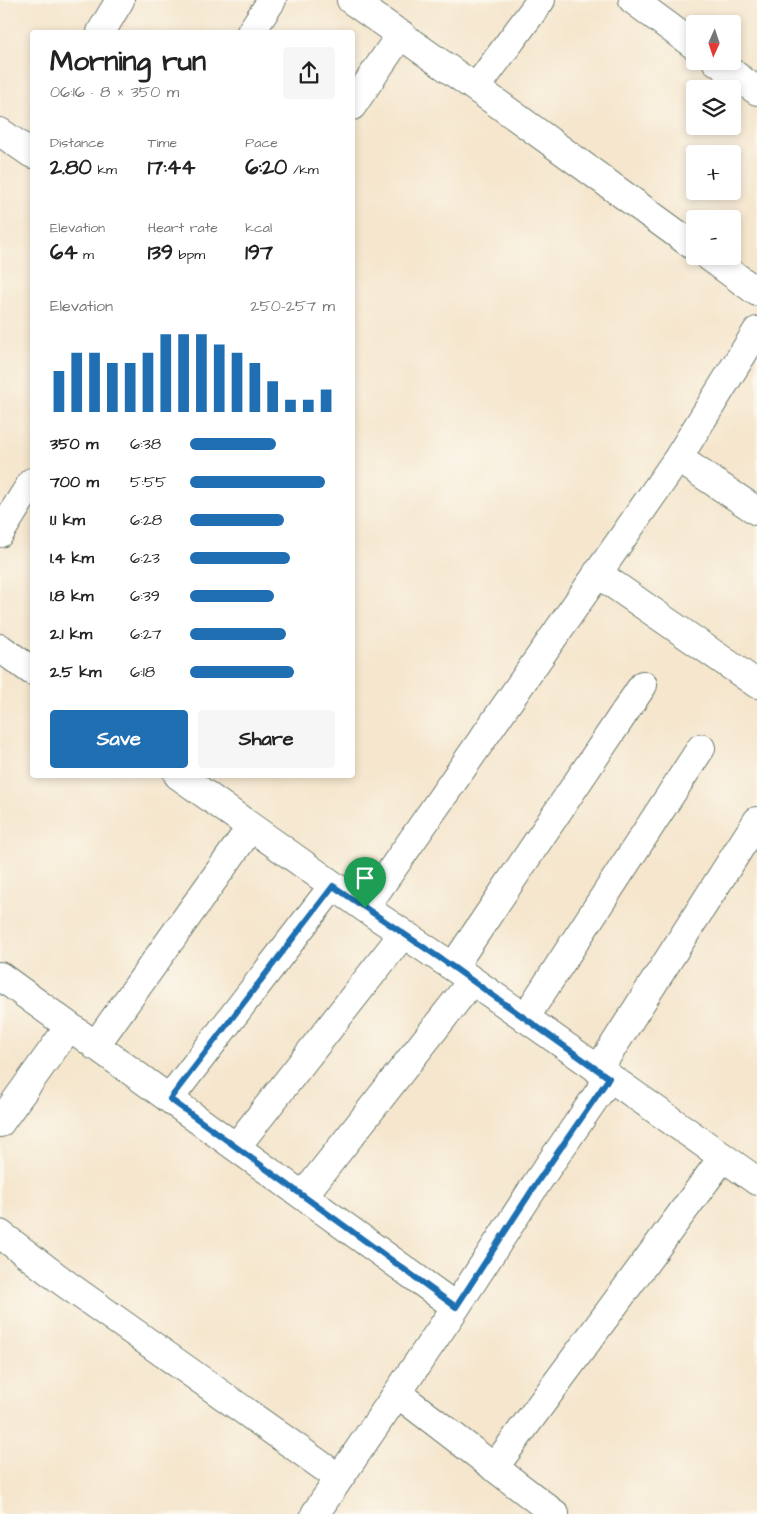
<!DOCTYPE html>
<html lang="en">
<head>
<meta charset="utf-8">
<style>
	body { margin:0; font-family:"Architects Daughter",sans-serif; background:#f6f6f6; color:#222; height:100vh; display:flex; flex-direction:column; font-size:19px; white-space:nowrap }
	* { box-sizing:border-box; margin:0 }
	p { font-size:16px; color:#767676 }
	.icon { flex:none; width:28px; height:28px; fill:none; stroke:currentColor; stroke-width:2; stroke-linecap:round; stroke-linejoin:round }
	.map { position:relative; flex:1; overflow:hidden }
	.drawer { position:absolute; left:30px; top:30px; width:325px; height:748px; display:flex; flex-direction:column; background:#fff; border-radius:5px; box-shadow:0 2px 8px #0003 }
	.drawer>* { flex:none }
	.needle { width:32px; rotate:183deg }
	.buttons { position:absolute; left:686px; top:15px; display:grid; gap:10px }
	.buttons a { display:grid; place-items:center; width:55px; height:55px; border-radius:5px; background:#fff; box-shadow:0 2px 8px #0003; font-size:25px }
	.pin { position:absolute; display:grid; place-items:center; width:42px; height:42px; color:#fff; margin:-51px -21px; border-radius:50% 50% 50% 0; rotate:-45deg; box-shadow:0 0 5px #0007 }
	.pin .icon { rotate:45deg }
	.round { display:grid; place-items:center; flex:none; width:52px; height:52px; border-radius:5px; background:#f6f6f6 }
	.summary { display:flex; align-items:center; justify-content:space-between; height:85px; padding:0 20px }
	h1 { font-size:28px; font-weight:700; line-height:38px }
	.metrics { display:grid; grid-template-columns:repeat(3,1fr); gap:8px; height:85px; padding:5px 20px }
	.metrics div { display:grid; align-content:center }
	.metrics b { font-size:21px; font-weight:700 }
	.metrics small { font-size:14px; font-weight:400 }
	.metrics p { font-size:14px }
	.chart { height:140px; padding:10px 20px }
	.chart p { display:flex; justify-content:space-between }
	.chart svg { width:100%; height:90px; margin-top:5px; stroke:#1f6fb2; stroke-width:6 }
	.cta { display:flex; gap:10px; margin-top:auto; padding:10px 20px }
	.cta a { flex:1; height:58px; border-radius:5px; background:#1f6fb2; color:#fff; font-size:20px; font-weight:700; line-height:58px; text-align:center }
	.cta a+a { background:#f6f6f6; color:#222 }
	ul { padding:0 20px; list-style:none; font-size:16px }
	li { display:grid; grid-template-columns:80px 60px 1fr; align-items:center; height:38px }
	li i { height:12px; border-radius:6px; background:#1f6fb2 }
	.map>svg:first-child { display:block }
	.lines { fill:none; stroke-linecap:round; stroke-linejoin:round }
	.minor-casing { stroke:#6a786a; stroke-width:30 }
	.minor { stroke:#fff; stroke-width:28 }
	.route-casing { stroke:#fff; stroke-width:10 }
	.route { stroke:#1f6fb2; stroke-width:6 }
</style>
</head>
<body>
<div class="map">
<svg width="757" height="1514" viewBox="0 0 757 1514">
	<rect width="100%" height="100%" fill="#fbf7ec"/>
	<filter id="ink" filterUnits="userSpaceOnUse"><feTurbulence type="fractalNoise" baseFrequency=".02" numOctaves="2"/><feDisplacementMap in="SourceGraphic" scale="10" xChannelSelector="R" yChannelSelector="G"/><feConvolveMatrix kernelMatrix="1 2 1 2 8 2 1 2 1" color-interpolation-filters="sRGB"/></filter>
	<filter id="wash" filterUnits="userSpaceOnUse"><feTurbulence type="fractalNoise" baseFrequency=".0096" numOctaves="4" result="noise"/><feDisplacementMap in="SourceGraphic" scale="20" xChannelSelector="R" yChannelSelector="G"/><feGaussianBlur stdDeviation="1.12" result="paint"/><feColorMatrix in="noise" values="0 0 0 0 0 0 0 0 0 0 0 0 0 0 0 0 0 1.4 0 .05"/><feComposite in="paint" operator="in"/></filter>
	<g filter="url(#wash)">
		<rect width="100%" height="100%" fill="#f5e6cd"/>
	</g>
	<g filter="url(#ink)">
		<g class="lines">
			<defs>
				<path id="minor" d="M351,0L497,103L695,247
					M633,0L695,46
					M101,32L120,0
					M251,32L272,0
					M716,61L757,91
					M476,88L541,0
					M352,106L401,34
					M0,132L32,154
					M708,256L757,292
					M678,458L757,511
					M0,533L32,482
					M597,573L757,684
					M0,648L32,671
					M178,775L365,908L453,967L757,1181
					M365,908L678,458L757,331
					M453,967L643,685
					M0,976L456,1307
					M525,1018L701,748
					M95,1046L251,827
					M598,1070L757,821
					M169,1099L333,886
					M0,1123L69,1027
					M236,1147L403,934
					M303,1196L472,981
					M0,1234L66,1284L339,1478
					M397,1393L555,1514
					M494,1468L723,1157
					M315,1514L456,1307L538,1181L609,1078"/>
			</defs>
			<!-- minor casing -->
			<use href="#minor" class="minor-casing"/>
			<!-- minor -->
			<use href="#minor" class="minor"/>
		</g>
	</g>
	<g class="lines" filter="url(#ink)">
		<defs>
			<path id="route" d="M333,886L453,967L609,1078L538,1181L456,1307L170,1099Z"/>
		</defs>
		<!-- route casing -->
		<use href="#route" class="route-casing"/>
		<!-- route -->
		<use href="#route" class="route"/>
	</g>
</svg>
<div class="buttons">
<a><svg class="needle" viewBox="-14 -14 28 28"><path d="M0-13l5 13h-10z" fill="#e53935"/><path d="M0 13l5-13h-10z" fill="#767676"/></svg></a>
<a><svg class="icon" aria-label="layers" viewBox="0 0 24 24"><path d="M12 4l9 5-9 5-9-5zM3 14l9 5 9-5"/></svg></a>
<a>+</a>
<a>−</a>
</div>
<div class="pin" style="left:365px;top:908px;background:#1e9e55"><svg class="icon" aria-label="arrive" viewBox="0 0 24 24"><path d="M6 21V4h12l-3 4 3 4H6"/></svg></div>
<section class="drawer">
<div class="summary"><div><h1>Morning run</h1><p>06:16 · 8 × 350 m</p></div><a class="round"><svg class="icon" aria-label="share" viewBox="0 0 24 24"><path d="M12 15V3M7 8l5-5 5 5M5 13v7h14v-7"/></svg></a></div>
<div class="metrics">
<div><p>Distance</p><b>2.80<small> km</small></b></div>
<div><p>Time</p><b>17:44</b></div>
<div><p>Pace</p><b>6:20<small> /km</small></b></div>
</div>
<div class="metrics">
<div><p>Elevation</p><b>64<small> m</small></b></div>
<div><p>Heart rate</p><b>139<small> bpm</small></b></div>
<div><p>kcal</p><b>197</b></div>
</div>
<div class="chart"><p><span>Elevation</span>250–257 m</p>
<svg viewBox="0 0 160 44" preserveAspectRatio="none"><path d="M5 44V24M15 44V15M25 44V15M35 44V20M45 44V20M55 44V15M65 44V6M75 44V6M85 44V6M95 44V11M105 44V15M115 44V20M125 44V29M135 44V38M145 44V38M155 44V33"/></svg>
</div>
<ul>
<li><b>350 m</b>6:38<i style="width:59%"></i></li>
<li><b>700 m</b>5:55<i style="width:93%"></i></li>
<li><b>1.1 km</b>6:28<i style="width:65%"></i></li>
<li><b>1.4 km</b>6:23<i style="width:69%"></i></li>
<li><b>1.8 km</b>6:39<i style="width:58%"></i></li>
<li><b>2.1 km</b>6:27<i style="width:66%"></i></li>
<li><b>2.5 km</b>6:18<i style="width:72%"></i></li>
</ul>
<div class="cta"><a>Save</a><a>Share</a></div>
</section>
</div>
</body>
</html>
